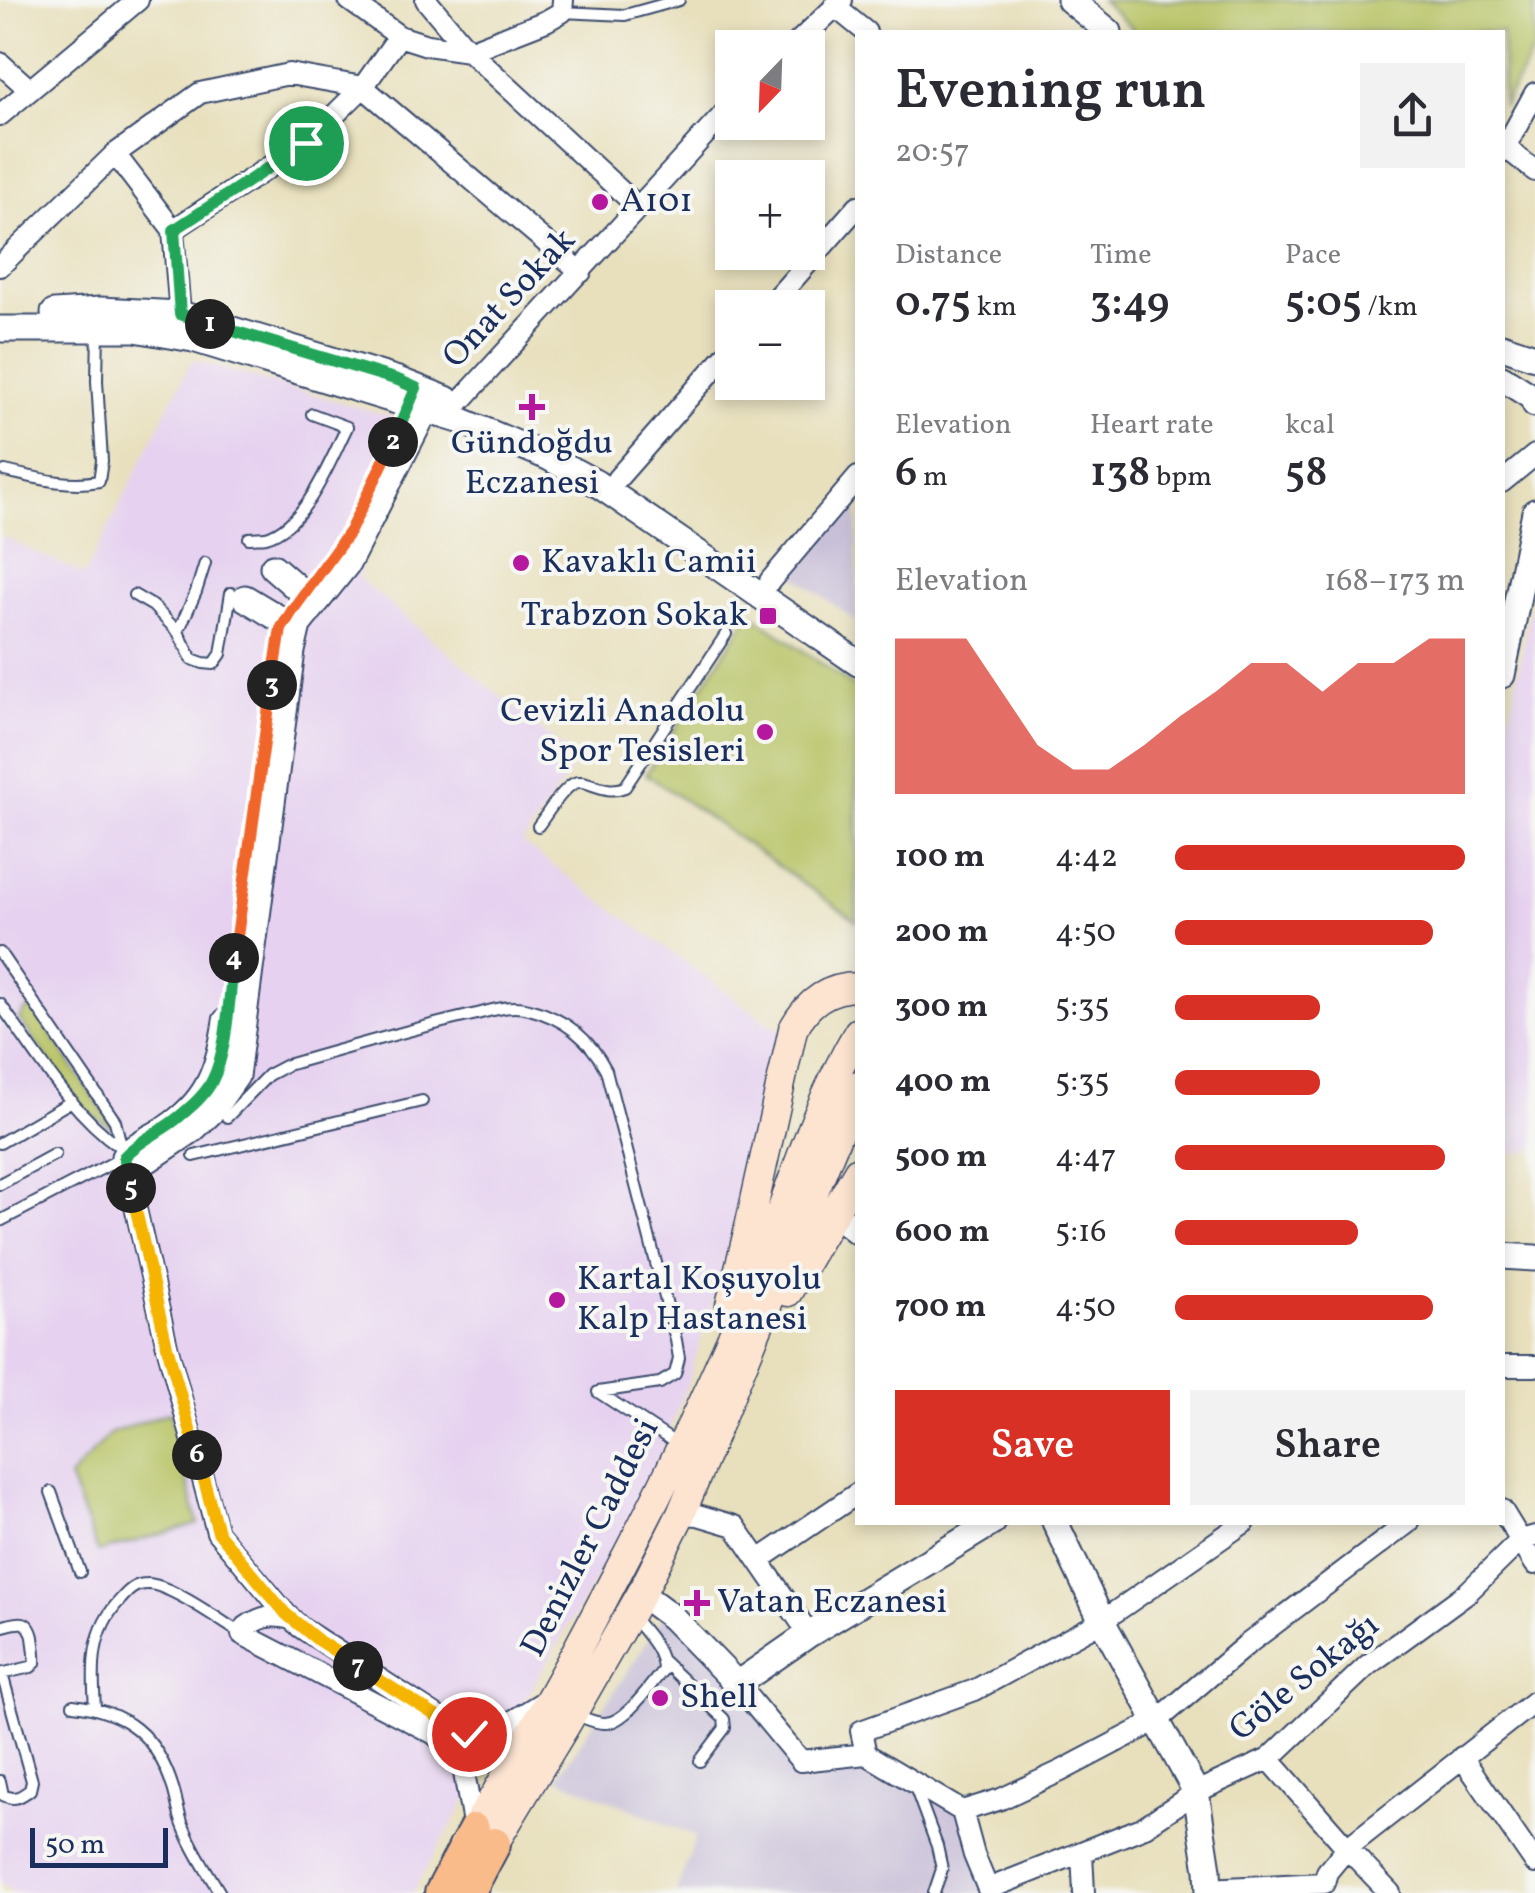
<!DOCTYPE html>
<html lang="en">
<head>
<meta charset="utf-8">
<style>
	body { margin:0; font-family:Vollkorn,serif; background:#f2f2f3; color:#2b2b33; height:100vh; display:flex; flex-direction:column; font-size:38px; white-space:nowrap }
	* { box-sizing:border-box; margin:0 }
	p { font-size:32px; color:#7c7c81 }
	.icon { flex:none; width:55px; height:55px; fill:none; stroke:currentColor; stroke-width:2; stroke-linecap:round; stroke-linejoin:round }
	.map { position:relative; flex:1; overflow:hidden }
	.panel { position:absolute; left:855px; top:30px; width:650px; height:1495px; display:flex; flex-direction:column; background:#fff; border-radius:0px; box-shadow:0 5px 15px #0003 }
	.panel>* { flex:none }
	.needle { width:65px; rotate:203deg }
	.controls { position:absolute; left:715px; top:30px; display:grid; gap:20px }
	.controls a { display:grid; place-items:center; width:110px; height:110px; border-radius:0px; background:#fff; box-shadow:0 5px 15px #0003; font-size:50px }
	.scale { position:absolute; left:30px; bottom:25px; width:138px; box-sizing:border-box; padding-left:10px; border:5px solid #1b2f5e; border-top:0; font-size:28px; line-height:35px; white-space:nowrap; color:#1b2f5e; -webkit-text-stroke:8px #f6f6f2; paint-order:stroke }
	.pin { position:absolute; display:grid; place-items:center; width:85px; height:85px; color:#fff; margin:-42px; border:5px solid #fff; border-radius:50%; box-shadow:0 2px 10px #0007 }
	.km { position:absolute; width:50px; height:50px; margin:-25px; border-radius:50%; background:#222; color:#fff; font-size:28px; line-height:50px; text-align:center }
	.round { display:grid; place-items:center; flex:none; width:105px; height:105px; border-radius:0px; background:#f2f2f3 }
	.overview { display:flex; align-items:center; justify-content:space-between; height:170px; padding:0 40px }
	h1 { font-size:55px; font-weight:600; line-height:75px }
	.stats { display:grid; grid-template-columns:repeat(3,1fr); gap:15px; height:170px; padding:10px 40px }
	.stats div { display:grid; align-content:center }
	.stats b { font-size:42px; font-weight:600 }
	.stats small { font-size:28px; font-weight:400 }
	.stats p { font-size:28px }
	.chart { height:280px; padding:20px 40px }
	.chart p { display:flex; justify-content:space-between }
	.chart svg { width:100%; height:180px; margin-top:10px; fill:#d93025; opacity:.7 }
	.primary-button { display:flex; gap:20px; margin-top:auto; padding:20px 40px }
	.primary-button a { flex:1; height:115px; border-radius:0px; background:#d93025; color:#fff; font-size:40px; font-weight:600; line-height:115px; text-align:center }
	.primary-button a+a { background:#f2f2f3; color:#2b2b33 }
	ul { padding:0 40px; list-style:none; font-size:32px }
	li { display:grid; grid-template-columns:160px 120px 1fr; align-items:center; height:75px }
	li i { height:25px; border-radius:12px; background:#d93025 }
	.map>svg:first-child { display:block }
	.built { fill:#e6d2f0 }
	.industrial { fill:#c8bfd8 }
	.green { fill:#b7c365; stroke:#697962; stroke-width:2.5 }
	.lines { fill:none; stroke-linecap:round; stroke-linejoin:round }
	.service-casing { stroke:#3a4a6c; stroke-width:14 }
	.minor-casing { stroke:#3a4a6c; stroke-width:24 }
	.tertiary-casing { stroke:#3a4a6c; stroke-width:29 }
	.secondary-casing { stroke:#3a4a6c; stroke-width:31 }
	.primary-casing { stroke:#3a4a6c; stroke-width:34 }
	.trunk-casing { stroke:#3a4a6c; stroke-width:36 }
	.service { stroke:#fff; stroke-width:10 }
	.minor { stroke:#fff; stroke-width:20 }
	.tertiary { stroke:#fff; stroke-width:25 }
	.secondary { stroke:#fde4d1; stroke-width:28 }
	.primary { stroke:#fabb8b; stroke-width:30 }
	.trunk { stroke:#fabb8b; stroke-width:32 }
	.split-1-casing { stroke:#fff; stroke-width:20 }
	.split-2-casing { stroke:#fff; stroke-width:20 }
	.split-3-casing { stroke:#fff; stroke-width:20 }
	.split-4-casing { stroke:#fff; stroke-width:20 }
	.split-5-casing { stroke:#fff; stroke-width:20 }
	.split-6-casing { stroke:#fff; stroke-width:20 }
	.split-7-casing { stroke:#fff; stroke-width:20 }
	.split-8-casing { stroke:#fff; stroke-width:20 }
	.split-1 { stroke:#22a559; stroke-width:12 }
	.split-2 { stroke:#22a559; stroke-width:12 }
	.split-3 { stroke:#f0652b; stroke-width:12 }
	.split-4 { stroke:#f0652b; stroke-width:12 }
	.split-5 { stroke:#22a559; stroke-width:12 }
	.split-6 { stroke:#f5b400; stroke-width:12 }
	.split-7 { stroke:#f5b400; stroke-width:12 }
	.split-8 { stroke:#f5b400; stroke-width:12 }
	.poi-dot { fill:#b5179e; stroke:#f6f6f2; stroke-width:4 }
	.labels { text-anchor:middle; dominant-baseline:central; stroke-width:8; stroke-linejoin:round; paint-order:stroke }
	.poi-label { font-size:35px; fill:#1b2f5e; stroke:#f6f6f2; text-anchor:start }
	.street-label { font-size:35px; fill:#1b2f5e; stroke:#f6f6f2 }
</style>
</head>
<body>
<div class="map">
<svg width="1535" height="1893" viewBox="0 0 1535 1893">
	<rect width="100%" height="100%" fill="#f6f6f2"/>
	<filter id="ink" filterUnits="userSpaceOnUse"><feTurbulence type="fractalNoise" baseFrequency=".01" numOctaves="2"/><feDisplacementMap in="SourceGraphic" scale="20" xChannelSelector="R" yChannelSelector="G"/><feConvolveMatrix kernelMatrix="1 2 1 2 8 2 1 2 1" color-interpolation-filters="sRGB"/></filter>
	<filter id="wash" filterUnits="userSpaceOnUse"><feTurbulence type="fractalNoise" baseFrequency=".0048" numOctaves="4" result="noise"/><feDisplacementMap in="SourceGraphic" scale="40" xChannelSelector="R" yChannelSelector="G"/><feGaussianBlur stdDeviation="2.25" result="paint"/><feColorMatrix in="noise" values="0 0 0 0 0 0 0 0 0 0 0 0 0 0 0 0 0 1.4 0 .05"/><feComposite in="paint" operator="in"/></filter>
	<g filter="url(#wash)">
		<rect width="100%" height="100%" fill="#e8e0bd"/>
		<!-- built -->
		<path class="built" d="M192,360L397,418L358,578L577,760L522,843L788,1037L730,1243L689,1379L646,1493L412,1893H15L0,1882V536L85,575Z
			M1531,606L1535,609V1150L1503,1155V752Z"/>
		<!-- industrial -->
		<path class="industrial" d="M857,494V622L793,574Z
			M672,1604L806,1758L871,1751L964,1807L987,1893H676L696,1836L557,1778Z"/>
		<!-- green -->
		<path class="green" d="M1101,0H1535V47L1503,107L1502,32H1136Z
			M750,613L857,689V921L646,774Z
			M33,1007L112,1124L110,1127L82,1108L19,1019L25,1011Z
			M170,1412L198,1524L98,1552L69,1478L111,1433Z"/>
	</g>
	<g filter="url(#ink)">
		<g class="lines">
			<defs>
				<path id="service" d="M562,12L625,15L679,0
					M5,471C36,478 67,487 99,481L102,461L97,381L98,329
					M249,538C255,537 260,538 266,537C306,526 330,461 347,427L312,414
					M134,595L153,606L178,632L192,659L203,663L214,664L221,654L231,593
					M178,632L196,592L205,563
					M538,826C548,813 557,796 570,786C584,773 601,797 625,787L726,634
					M0,953L115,1121L124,1157L0,1221
					M0,1004C36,1053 70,1112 120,1147
					M227,1117L268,1075L287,1065C347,1048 407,1030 468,1016C488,1012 509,1003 529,1009C564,1018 590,1039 606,1070L676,1340L679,1358L675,1374L660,1383L598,1392
					M0,1143L72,1101
					M194,1156L422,1101
					M0,1184L55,1154
					M598,1392L677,1444
					M51,1492L80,1572
					M0,1627C16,1623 28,1616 33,1637C34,1646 36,1654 35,1663L31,1667L0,1674
					M663,1661L724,1719L725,1728L700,1761
					M73,1705C126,1711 157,1736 173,1788C177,1800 178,1813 183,1825C192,1849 207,1871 220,1893
					M95,1707C92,1667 91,1630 121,1599C129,1590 135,1584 147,1584C168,1583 222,1622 242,1634
					M573,1714C583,1717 594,1723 604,1723C625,1724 650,1685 663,1670C663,1649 644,1632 632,1616
					M0,1781L3,1795C15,1801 20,1797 30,1790L32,1781L2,1674
					M914,1784L937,1846L942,1869L934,1893"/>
				<path id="minor" d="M349,0L399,36L427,45L469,51L546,21L562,12L563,0
					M426,0L469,51L638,207
					M834,6L866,32
					M792,48L842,0
					M0,63L30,90
					M0,115L138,0
					M1505,147L1535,171
					M1502,153L1535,93
					M115,154L173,230L180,314
					M173,230L306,143L363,87L399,36
					M0,266L115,154L200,93L289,74L363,87L581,272
					M768,308L858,206
					M458,404L732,105
					M617,479L732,348
					M1502,482L1535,455
					M770,581L858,477
					M124,1157L167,1346L217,1532L286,1614L300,1627L447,1723L469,1734L498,1730L548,1699
					M1502,1366H1535
					M1502,1510L1535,1564
					M681,1514L698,1515L735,1526L809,1634
					M759,1560L858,1493
					M292,1619C273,1614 261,1616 246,1627L242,1634L433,1733L461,1756L474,1829
					M737,1684L801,1761L866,1754L861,1731L975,1690L1102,1621L1245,1522
					M866,1754L962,1811L974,1855L988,1889L1142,1828L1196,1792L1269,1759L1368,1665L1468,1592L1521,1540L1535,1536
					M1462,1757L1535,1863
					M1269,1759L1347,1848L1390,1893
					M962,1811L1001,1799L1061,1771L1158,1720L1245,1646L1409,1522
					M1082,1853L1084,1893
					M1208,1889L1324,1883L1327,1872L1347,1848L1535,1701"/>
				<path id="tertiary" d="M1070,0L1109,32
					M54,313L100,310L180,314L398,380L446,399
					M0,329H135L193,339L462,421L548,457L596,483L858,663
					M1502,346L1535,357
					M1502,378L1532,397L1535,404
					M273,567L304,594
					M245,598L285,622
					M1502,675L1535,512
					M124,1157L146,1161L192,1130L210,1113L236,1076L292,651L298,625L347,564L426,409L430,395
					M124,1157C136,1144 149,1139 164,1130C208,1102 219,1070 226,1021
					M833,1212L858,1232
					M1502,1256L1535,1258
					M1055,1522L1102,1621L1196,1792L1208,1870L1209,1893
					M641,1594L672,1617L737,1684L809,1634L993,1522"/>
				<path id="secondary" d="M788,1292L858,1171
					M730,1305L748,1232L793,1029C807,1003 827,987 858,987
					M494,1844L567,1723L641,1594L681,1514L858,1085
					M463,1846C503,1785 538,1719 574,1655C638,1536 699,1417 751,1292C785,1208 812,1110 858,1032"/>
				<path id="primary" d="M440,1893L474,1829"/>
				<path id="trunk" d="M468,1893L494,1844"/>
			</defs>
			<!-- service casing -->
			<use href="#service" class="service-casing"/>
			<!-- minor casing -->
			<use href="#minor" class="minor-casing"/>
			<!-- tertiary casing -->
			<use href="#tertiary" class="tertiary-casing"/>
			<!-- secondary casing -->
			<use href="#secondary" class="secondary-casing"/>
			<!-- primary casing -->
			<use href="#primary" class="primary-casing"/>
			<!-- trunk casing -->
			<use href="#trunk" class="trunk-casing"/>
			<!-- service -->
			<use href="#service" class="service"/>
			<!-- minor -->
			<use href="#minor" class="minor"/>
			<!-- tertiary -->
			<use href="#tertiary" class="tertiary"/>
			<!-- secondary -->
			<use href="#secondary" class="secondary"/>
			<!-- primary -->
			<use href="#primary" class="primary"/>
			<!-- trunk -->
			<use href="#trunk" class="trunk"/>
		</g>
	</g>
	<g class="lines" filter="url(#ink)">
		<defs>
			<path id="split-1" d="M210,324L180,314L174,230L306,143"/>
			<path id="split-2" d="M210,324L398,380L416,388L393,442"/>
			<path id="split-3" d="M272,685L281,629L294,608L350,531L393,442"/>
			<path id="split-4" d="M234,958L272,685"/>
			<path id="split-5" d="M131,1188L124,1157C140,1139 162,1132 180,1116C192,1106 205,1095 212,1081C228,1051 229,993 234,958"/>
			<path id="split-6" d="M131,1188L167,1346L197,1455"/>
			<path id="split-7" d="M197,1455L218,1532L286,1614L319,1641L358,1666"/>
			<path id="split-8" d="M358,1666L447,1723L469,1734"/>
		</defs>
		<!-- split-1 casing -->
		<use href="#split-1" class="split-1-casing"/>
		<!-- split-2 casing -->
		<use href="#split-2" class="split-2-casing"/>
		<!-- split-3 casing -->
		<use href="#split-3" class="split-3-casing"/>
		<!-- split-4 casing -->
		<use href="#split-4" class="split-4-casing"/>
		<!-- split-5 casing -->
		<use href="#split-5" class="split-5-casing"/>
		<!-- split-6 casing -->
		<use href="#split-6" class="split-6-casing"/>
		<!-- split-7 casing -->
		<use href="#split-7" class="split-7-casing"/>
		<!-- split-8 casing -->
		<use href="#split-8" class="split-8-casing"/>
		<!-- split-1 -->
		<use href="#split-1" class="split-1"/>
		<!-- split-2 -->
		<use href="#split-2" class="split-2"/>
		<!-- split-3 -->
		<use href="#split-3" class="split-3"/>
		<!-- split-4 -->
		<use href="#split-4" class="split-4"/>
		<!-- split-5 -->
		<use href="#split-5" class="split-5"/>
		<!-- split-6 -->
		<use href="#split-6" class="split-6"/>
		<!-- split-7 -->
		<use href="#split-7" class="split-7"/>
		<!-- split-8 -->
		<use href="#split-8" class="split-8"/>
	</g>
	<!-- markers -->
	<g class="poi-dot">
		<circle cx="600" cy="202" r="10"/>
		<path d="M527 392h10v10h10v10h-10v10h-10v-10h-10v-10h10z"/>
		<circle cx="521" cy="563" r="10"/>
		<rect x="758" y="606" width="20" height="20" rx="5"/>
		<circle cx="765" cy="732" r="10"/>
		<circle cx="557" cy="1300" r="10"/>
		<path d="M692 1588h10v10h10v10h-10v10h-10v-10h-10v-10h10z"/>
		<circle cx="660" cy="1698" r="10"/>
	</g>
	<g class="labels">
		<!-- poi labels -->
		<g class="poi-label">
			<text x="620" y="202">A101</text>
			<text x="532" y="444" text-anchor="middle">Gündoğdu<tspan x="532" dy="40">Eczanesi</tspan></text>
			<text x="541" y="563">Kavaklı Camii</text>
			<text x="748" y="616" text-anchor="end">Trabzon Sokak</text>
			<text x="745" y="712" text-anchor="end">Cevizli Anadolu<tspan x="745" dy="40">Spor Tesisleri</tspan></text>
			<text x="577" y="1280">Kartal Koşuyolu<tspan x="577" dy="40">Kalp Hastanesi</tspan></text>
			<text x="717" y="1603">Vatan Eczanesi</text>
			<text x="680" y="1698">Shell</text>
		</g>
		<!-- street labels -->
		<g class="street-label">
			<text transform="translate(510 299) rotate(-47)">Onat Sokak</text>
			<text transform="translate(591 1538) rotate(-63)">Denizler Caddesi</text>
			<text transform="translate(1305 1678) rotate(-39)">Göle Sokağı</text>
		</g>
	</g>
</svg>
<div class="controls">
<a><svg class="needle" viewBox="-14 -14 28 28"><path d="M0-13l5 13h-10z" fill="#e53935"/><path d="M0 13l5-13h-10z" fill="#7c7c81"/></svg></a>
<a>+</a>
<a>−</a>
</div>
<div class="scale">50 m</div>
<div class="pin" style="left:306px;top:143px;background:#1e9e55"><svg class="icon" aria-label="arrive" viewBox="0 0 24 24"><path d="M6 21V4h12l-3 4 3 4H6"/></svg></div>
<div class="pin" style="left:469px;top:1734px;background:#d93025"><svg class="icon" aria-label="check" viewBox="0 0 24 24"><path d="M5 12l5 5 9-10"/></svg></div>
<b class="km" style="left:210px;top:324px">1</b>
<b class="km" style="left:393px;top:442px">2</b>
<b class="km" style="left:272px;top:685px">3</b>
<b class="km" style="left:234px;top:958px">4</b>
<b class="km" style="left:131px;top:1188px">5</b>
<b class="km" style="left:197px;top:1455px">6</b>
<b class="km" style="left:358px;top:1666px">7</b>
<section class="panel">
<div class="overview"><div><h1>Evening run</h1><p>20:57</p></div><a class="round"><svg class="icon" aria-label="share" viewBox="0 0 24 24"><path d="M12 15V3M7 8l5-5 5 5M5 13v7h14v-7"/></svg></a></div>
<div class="stats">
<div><p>Distance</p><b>0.75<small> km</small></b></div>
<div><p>Time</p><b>3:49</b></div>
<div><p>Pace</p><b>5:05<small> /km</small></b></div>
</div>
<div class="stats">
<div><p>Elevation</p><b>6<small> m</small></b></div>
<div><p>Heart rate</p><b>138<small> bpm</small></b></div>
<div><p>kcal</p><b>58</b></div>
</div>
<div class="chart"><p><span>Elevation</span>168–173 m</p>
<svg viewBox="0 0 160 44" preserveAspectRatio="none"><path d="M0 44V6L10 6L20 6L30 19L40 32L50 38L60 38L70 32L80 25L90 19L100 12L110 12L120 19L130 12L140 12L150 6L160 6V44z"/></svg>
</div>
<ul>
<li><b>100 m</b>4:42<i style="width:100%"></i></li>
<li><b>200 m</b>4:50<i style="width:89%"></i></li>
<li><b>300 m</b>5:35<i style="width:50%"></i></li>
<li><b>400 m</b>5:35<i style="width:50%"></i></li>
<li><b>500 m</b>4:47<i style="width:93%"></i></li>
<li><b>600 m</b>5:16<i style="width:63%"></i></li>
<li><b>700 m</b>4:50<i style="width:89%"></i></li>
</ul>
<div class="primary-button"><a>Save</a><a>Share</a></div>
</section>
</div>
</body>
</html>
